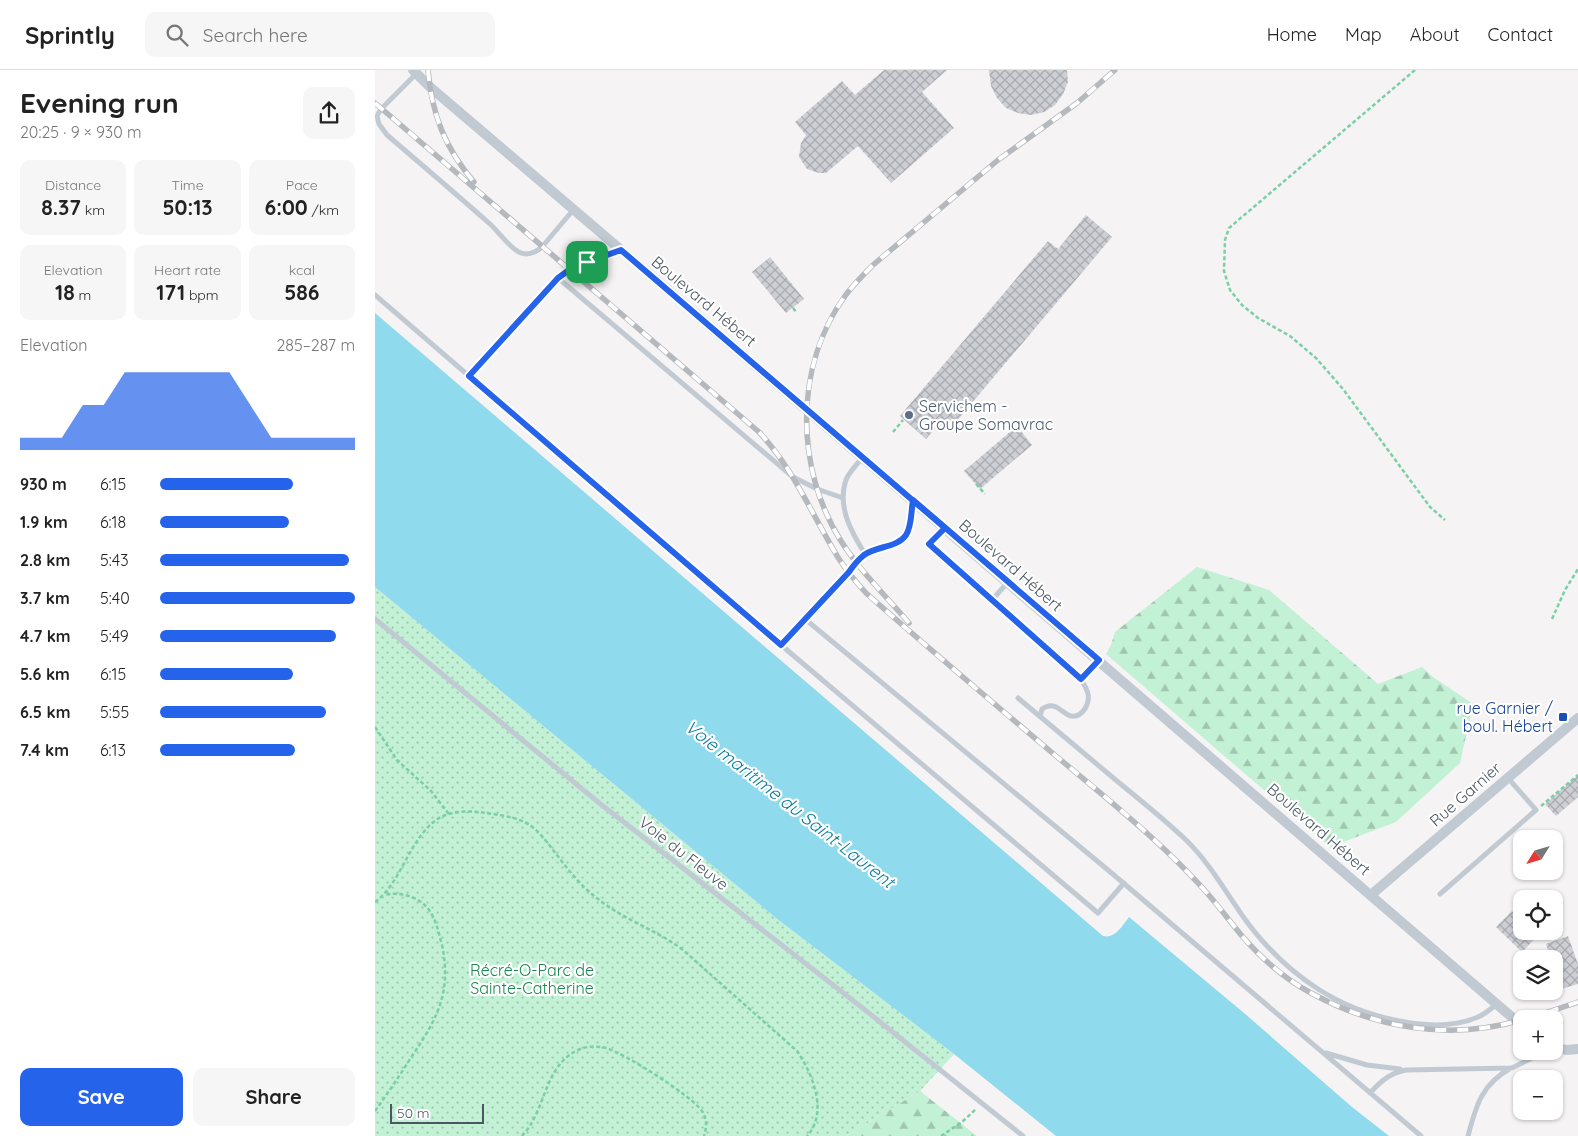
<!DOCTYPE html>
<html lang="en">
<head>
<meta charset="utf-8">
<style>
	body { margin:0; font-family:Quicksand,sans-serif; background:#f6f6f6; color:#222; height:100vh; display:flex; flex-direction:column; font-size:19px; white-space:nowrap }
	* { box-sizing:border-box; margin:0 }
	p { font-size:16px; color:#767676 }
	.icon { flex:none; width:28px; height:28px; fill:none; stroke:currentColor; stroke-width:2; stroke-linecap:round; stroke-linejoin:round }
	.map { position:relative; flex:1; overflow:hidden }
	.sheet { display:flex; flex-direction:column; background:#fff; width:375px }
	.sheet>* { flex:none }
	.needle { width:32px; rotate:233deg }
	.buttons { position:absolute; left:1138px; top:760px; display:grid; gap:10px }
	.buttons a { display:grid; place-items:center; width:50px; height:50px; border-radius:10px; background:#fff; box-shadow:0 1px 4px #0004; font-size:25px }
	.scale { position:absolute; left:15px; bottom:12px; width:94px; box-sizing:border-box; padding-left:5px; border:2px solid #4a5661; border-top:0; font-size:14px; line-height:18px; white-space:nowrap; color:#4a5661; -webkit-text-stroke:4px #fff; paint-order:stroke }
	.pin { position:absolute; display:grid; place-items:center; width:42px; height:42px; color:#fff; margin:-21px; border-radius:10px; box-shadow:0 2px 8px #0006 }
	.round { display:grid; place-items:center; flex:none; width:52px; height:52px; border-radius:10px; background:#f6f6f6 }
	.overview { display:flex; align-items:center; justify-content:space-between; height:85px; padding:0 20px }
	h1 { font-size:28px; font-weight:700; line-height:38px }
	.metrics { display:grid; grid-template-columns:repeat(3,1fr); gap:8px; height:85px; padding:5px 20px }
	.metrics div { display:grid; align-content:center; border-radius:10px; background:#f6f6f6; text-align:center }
	.metrics b { font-size:21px; font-weight:700 }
	.metrics small { font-size:14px; font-weight:400 }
	.metrics p { font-size:14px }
	.chart { height:140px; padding:10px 20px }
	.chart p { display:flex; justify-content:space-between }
	.chart svg { width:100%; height:90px; margin-top:5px; fill:#2563eb; opacity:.7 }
	.primary-button { display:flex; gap:10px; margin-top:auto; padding:10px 20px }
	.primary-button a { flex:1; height:58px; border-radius:10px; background:#2563eb; color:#fff; font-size:20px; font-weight:700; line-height:58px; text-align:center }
	.primary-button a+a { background:#f6f6f6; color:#222 }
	ul { padding:0 20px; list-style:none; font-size:16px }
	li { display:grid; grid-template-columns:80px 60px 1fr; align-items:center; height:38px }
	li i { height:12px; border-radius:6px; background:#2563eb }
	header { display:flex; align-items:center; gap:30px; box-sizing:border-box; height:70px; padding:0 25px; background:#fff; border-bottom:1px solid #e0e0e0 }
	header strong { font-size:24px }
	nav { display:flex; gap:28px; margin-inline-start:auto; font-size:18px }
	.search { width:350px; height:45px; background:#f6f6f6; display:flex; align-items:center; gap:12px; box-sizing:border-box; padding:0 18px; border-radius:10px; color:#767676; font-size:19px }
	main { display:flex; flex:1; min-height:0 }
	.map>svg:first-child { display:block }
	.forest { fill:url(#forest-firs) }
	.park { fill:url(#park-dots) }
	.water { fill:#90daee }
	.building { fill:url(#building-cross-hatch) }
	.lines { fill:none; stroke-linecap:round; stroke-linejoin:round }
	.path { stroke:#7ad0a6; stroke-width:2.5; stroke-dasharray:4 2.5; stroke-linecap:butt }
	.lane { stroke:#c1cad2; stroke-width:5 }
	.street { stroke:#c1cad2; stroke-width:10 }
	.rail-casing { stroke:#b5b8bd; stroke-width:5.5 }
	.rail { stroke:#fff; stroke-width:4; stroke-dasharray:11; stroke-linecap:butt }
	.route-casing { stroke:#fff; stroke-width:10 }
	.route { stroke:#2563eb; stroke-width:6 }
	.service-dot { fill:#5c6f8a; stroke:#fff; stroke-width:2 }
	.transit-dot { fill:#1a4fb4; stroke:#fff; stroke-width:2 }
	.labels { text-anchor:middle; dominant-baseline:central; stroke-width:4.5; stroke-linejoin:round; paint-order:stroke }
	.street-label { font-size:16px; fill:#4a5661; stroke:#fff }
	.service-label { font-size:16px; fill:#4e5e75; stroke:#fff; text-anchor:start }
	.transit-label { font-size:16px; fill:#164399; stroke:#fff; text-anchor:end }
	.park-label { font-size:16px; fill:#17864f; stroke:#fff }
	.water-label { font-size:18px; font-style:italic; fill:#0c7c9b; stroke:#fff }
</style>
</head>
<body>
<header>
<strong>Sprintly</strong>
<div class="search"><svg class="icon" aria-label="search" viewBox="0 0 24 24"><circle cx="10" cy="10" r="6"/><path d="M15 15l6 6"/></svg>Search here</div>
<nav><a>Home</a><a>Map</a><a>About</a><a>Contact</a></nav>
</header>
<main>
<section class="sheet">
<div class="overview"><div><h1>Evening run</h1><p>20:25 · 9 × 930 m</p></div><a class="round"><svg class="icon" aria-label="share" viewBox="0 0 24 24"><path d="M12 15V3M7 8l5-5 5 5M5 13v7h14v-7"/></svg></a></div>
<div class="metrics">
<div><p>Distance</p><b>8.37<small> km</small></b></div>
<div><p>Time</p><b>50:13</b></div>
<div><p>Pace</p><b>6:00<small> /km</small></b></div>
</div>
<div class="metrics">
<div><p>Elevation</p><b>18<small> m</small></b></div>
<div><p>Heart rate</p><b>171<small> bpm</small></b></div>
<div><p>kcal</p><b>586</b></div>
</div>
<div class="chart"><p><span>Elevation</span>285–287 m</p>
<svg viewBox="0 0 160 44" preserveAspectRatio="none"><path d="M0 44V38L10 38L20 38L30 22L40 22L50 6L60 6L70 6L80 6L90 6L100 6L110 22L120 38L130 38L140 38L150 38L160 38V44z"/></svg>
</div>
<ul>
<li><b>930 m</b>6:15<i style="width:68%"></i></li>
<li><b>1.9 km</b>6:18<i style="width:66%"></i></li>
<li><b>2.8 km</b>5:43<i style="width:97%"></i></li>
<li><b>3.7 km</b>5:40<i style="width:100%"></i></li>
<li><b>4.7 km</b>5:49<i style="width:90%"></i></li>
<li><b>5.6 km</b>6:15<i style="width:68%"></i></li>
<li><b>6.5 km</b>5:55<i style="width:85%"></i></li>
<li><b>7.4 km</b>6:13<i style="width:69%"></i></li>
</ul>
<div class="primary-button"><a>Save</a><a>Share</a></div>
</section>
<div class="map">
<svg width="1203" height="1066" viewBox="0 0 1203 1066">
	<defs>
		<pattern id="forest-firs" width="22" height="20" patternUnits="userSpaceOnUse" patternTransform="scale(1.25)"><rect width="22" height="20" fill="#c3f1d5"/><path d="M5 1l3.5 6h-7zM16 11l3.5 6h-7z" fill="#a0c6b0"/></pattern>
		<pattern id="park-dots" width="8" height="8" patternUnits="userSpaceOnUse" patternTransform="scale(1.25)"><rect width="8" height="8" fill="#c3f1d5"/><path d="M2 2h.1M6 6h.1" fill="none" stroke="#a0c6b0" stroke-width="1.8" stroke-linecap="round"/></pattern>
		<pattern id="building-cross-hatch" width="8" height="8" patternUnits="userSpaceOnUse" patternTransform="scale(1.25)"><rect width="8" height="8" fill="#cdcfd5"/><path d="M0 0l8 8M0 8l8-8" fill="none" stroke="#a8abb0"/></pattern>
	</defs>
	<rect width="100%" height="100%" fill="#f5f3f3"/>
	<!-- forest -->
	<path class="forest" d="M822,497L894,520L1003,614L1047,597L1058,607L1098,634L1085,693L1021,752L955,777L731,584L736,575L740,562Z
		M545,1021L602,1066H471Z"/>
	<!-- park -->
	<path class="park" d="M0,517L401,848L579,984L545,1021L471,1066H0Z"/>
	<!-- water -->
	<path class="water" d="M0,243L728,866C740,869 748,855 754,847L869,943L977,1037L1014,1066H681L579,984L401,848L0,517Z"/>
	<!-- building -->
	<path class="building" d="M509,0H572L547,22L579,58L516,113L483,76L451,103H444L432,99L424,87L426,73L431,65L420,52L467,11L480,25Z
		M614,0H692L693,12L688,24L680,35L669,42L656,45L643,43L631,38L622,28L616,16Z
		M711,145L737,167L574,360L566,352L551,369L525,346L673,171L683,179Z
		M395,187L429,229L411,243L377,202Z
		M642,356L657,375L605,419L589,401Z
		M1203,705V727L1181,746L1170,734Z
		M1137,841L1146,850V861H1167L1147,882L1121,857Z
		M1193,866L1203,894V914L1186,919L1179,898V889H1176L1171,874Z"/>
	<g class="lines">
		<!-- path -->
		<path class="path" d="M1040,0L854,158L850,170L849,201L855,220L867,235L883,248L915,266L941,288L968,319L1055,437L1070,450
			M418,238L422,243
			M518,362L528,350
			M601,414L610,424
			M1177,549L1190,520L1203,499
			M0,657L22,690L56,721L74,744
			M1166,736L1203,705
			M0,832C27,812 33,771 61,750C73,741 91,741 105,742C122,745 142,746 156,756C167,764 174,775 182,785C194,801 207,817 223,829C249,850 282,860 308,880L422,981C437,1003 454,1042 432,1066
			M0,1041C13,1023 25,1005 37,986C62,949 77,922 67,875C64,864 62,853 56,843C47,827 25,821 9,825
			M147,1066C150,1062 154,1058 156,1054C172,1027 173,993 205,979C213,976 223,976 231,978C249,983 317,1026 327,1041C332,1049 332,1056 329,1066
			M566,1066L587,1052L601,1039"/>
		<!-- lane -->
		<path class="lane" d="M41,4L6,39L2,46L4,54L12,65C46,94 81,124 115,154C124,162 135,179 146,183C154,186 161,182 167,177L199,139
			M183,208L418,407L442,419L468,428
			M0,225L406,575L723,843L749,813
			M94,306L183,208L194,200L246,180
			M488,387C482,395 472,403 470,413C463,439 477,463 490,484
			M538,430L534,458L530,466L521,473L490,484L481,492L474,503L430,549L733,800L1046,1066
			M570,458L554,474L617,530
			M633,512L617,530L706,609C708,613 712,619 713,624C715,634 707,648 696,646C689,644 684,637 678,636C674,635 670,637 667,639L665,646
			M0,549L223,732L485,936L648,1066
			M406,575L430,549
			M706,609L724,590
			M643,628C676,656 709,683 742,711C765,730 789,749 811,770C844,802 862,846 894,878C908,893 926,908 943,919C983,945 1057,967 1103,947C1110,944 1116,939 1122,934
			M1065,824L1161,740L1133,708
			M951,983L992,995L1025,999
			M995,1023C1006,1011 1015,1003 1031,1000L1137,998L1157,988L1165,981
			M1093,1066C1101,1035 1107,1014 1136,998"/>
		<!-- street -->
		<path class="street" d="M38,0L55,17C420,328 784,640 1146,955
			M997,824L1203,648
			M1179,977L1191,980L1203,979"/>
		<defs>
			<path id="rail" d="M53,0C57,45 70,78 99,112
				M0,33L384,362C419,399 438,447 464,489C472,501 481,512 491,523C553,578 617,632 681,686C717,716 753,745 787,777C805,794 823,812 838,830C848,842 857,854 867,866C886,888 910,909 936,923C1000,958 1075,971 1146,950
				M534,553C511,526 485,501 466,471C420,398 419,297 470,226C478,215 488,205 498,195L623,90L702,33L740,0
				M1152,949L1203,932"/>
		</defs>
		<!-- rail casing -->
		<use href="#rail" class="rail-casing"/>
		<!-- rail -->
		<use href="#rail" class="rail"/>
	</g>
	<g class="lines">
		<defs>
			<path id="route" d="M212,192L194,200L183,208L94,306L406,575L474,502C478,496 483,490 489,485C501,476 522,478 531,465C537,456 536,441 538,430L724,590L706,609L554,474L570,458L246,180L212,192"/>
		</defs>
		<!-- route casing -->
		<use href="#route" class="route-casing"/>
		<!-- route -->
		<use href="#route" class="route"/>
	</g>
	<!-- markers -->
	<circle class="service-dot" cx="534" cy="345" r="5"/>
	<rect class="transit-dot" x="1183" y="642" width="10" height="10" rx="2.5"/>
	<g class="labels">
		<!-- street labels -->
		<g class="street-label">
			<text transform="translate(329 231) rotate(40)">Boulevard Hébert</text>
			<text transform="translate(636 495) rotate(41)">Boulevard Hébert</text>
			<text transform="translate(1090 724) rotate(-41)">Rue Garnier</text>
			<text transform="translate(944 759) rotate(41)">Boulevard Hébert</text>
			<text transform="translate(309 783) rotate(38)">Voie du Fleuve</text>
		</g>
		<!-- service labels -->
		<g class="service-label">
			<text x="544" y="336">Servichem -<tspan x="544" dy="18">Groupe Somavrac</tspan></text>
		</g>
		<!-- transit labels -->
		<g class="transit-label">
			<text x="1178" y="638">rue Garnier /<tspan x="1178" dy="18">boul. Hébert</tspan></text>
		</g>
		<!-- park labels -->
		<g class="park-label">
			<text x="157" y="900">Récré-O-Parc de<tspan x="157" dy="18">Sainte-Catherine</tspan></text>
		</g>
		<!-- water labels -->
		<g class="water-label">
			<text transform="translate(415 734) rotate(38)">Voie maritime du Saint-Laurent</text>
		</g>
	</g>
</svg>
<div class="buttons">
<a><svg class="needle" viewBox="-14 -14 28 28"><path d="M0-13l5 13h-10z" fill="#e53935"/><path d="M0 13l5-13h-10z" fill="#767676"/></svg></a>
<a><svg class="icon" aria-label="locate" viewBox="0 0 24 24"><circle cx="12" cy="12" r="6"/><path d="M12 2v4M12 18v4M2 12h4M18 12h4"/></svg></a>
<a><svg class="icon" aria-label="layers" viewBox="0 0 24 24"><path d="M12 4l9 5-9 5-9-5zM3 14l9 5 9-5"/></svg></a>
<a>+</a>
<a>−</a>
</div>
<div class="scale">50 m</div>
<div class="pin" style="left:212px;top:192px;background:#1e9e55"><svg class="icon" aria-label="arrive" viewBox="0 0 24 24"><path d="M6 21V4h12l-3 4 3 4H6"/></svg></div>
</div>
</main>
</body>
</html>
